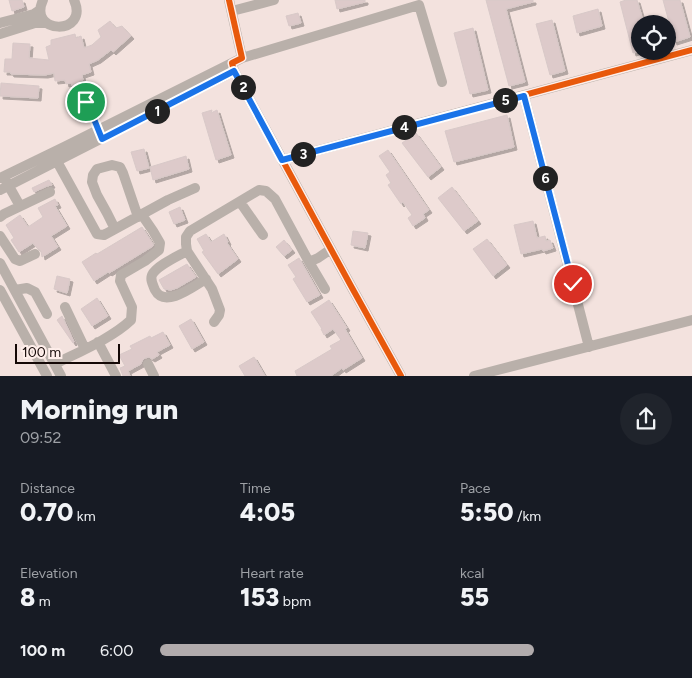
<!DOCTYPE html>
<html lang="en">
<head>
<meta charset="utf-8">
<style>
	body { margin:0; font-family:Figtree,sans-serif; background:#20242c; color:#f1f3f6; height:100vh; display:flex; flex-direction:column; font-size:19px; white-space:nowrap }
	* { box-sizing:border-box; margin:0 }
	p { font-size:16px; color:#9ea1a6 }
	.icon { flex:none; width:28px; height:28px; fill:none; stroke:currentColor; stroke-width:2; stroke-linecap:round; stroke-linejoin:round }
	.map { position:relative; height:376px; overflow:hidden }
	.side { display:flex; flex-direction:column; background:#171b24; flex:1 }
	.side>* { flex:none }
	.buttons { position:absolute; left:631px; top:15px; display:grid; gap:10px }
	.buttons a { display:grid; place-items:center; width:45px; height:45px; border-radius:50%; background:#171b24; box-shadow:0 1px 4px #0004; font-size:25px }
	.scale { position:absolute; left:15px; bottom:12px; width:105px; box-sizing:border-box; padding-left:5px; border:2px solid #140806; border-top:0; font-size:14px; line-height:18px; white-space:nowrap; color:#140806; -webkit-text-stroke:4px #feeeea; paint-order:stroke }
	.pin { position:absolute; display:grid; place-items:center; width:42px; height:42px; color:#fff; margin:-21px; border:2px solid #fff; border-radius:50%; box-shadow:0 1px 5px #0007 }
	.km { position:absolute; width:25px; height:25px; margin:-12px; border-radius:50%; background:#222; color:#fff; font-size:14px; line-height:25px; text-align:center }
	.round { display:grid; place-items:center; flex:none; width:52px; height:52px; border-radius:26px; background:#20242c }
	.summary { display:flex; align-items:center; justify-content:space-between; height:85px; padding:0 20px }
	h1 { font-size:28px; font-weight:800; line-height:38px }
	.stats { display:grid; grid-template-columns:repeat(3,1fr); gap:8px; height:85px; padding:5px 20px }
	.stats div { display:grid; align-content:center }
	.stats b { font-size:25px; font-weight:800 }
	.stats small { font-size:14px; font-weight:400 }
	.stats p { font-size:14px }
	ul { padding:0 20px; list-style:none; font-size:16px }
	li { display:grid; grid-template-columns:80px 60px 1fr; align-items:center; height:38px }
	li i { height:12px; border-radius:6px; background:#b1abac }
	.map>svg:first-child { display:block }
	.building { fill:#ddcaca; stroke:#d8c9c8; filter:url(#shadow) }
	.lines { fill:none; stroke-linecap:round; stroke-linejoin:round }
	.minor { stroke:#b9b0aa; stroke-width:10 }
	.cycleway-casing { stroke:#feeeea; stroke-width:9 }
	.cycleway { stroke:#e8590c; stroke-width:6 }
	.route-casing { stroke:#fff; stroke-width:10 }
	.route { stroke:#1a73e8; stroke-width:6 }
</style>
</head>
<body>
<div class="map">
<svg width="692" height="376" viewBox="0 0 692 376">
	<defs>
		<filter id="shadow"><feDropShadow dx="3" dy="3" stdDeviation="0" flood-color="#0004"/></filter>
	</defs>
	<rect width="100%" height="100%" fill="#f3e2de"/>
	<!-- building -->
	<path class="building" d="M9,0H22L24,7L12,11Z
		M335,0H365V2L337,9Z
		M486,0H533V2L506,9L525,82L509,86Z
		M626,0H637L644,24H640V51L633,53L620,2Z
		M663,0H680L690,37L674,42L673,37L668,38V23L669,22Z
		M598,9L602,26L577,33L573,16Z
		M298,13L301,23L289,26L286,16Z
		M552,20L565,71L550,75L536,24Z
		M110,21L116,28L122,26L131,36L113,52L111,50L98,60L89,64L91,72L82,75L83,80L79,81V84L72,86L71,83L66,84L65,80L55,81L54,73L45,75L11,74L10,72H4L5,59H12L13,43L30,44L29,58L49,60L46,47L51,45V40L75,34L76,38L81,36L84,48L92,45L101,37L98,30Z
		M473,28L488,90L470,94L454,33Z
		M1,83L39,86L38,98L0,96Z
		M212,110L211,113L217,110L231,155L216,160L202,113Z
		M507,115L514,147L454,162L445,131Z
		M416,133L441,167L428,177L402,143Z
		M144,149L149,168L137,171L131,152Z
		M388,150L429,210L423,214L425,218L413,226L408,218L412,215L403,202L401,204L388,185L391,183L386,175L390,172L379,156Z
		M186,156L189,169L153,180L150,167Z
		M49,180L52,185L47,186L34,192L32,188Z
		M452,187L478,221L464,231L438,198Z
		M55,199L58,205L55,206L67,226L51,236L58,247L42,257L41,251L36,247L33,243L19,252L11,240L14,238L6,225L20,215L28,227L43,217L38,208Z
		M180,207L185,220L174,224L169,212Z
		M533,221L537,238L545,236L546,241L550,240L553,248L543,251L542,249L521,254L514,225Z
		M142,227L153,244V246L109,273L108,272L94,281L82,262L96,253L97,254Z
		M353,231L368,233L365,248L351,245Z
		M206,234L211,242L224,234L228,242L227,243L238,259L218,274L202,252L204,251L197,239Z
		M487,239L507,265L493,276L473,249Z
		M284,240L292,250L284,256L276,247Z
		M299,258L320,295L307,302L293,279L296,277L288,265Z
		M187,264L196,277L177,288L171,290L164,289L159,280Z
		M57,276L70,279L67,293L54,289Z
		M97,298L108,316L92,326L81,309Z
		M329,300L347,328L345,329L362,358L343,370L342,368L331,376H297L295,371L332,349L330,346L341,340L333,329L324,335L321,329H322L311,312Z
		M62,316L74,342L73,343L57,320Z
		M191,319L204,342L192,349L179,326Z
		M163,332L170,345L157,352L159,355L152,359L149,357L145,358L142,361L141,364L128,371L130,376H123L120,368L125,366L119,355L132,349L130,346L150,336L151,338Z
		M254,357L265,376H245L239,366Z"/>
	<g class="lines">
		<!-- minor -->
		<path class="minor" d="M43,0C27,35 90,36 74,0
			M229,0L242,58L232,63L234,71L351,286L401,376
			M232,11L274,0
			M0,23L34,14L40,10
			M0,34L35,23H47
			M242,58L419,5L442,82
			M524,96L589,347
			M78 110a8 8 0 1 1 16 0a8 8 0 1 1-16 0Z
			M54,156L97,234L104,235L168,200L195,188
			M282,160L692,50
			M0,178L66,146L232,63
			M6,181L20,206
			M0,190L234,71
			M240,202L263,235
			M0,217L4,214L50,192
			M115,229L107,213L97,195L92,182L93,175L97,169L112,165L120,167L123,173L138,217
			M0,236L15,259L20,261L35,254
			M187,251C178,256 156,266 152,275C150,280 153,285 155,290C165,309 194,286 206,279
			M309,262L325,289
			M0,263L61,376
			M0,290L47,376
			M15,290L27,288L35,292L47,314
			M65,307L85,349
			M214,322L219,315L220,310L212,289L187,251L186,244V237L190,231L259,190L266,191L275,199L309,262L318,258L331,249
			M98,342L116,376
			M55,364C79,352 112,338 131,320L132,307L120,281L121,275L145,261L159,250L160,243L153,231L142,215
			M148,364L154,376
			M474,376L692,320"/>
		<defs>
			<path id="cycleway" d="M229,0L242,58L232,63L234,71L351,286L401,376
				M282,160L692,50"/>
		</defs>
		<!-- cycleway casing -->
		<use href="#cycleway" class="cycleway-casing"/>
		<!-- cycleway -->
		<use href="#cycleway" class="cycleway"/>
	</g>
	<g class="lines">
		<defs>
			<path id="route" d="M86,102L92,106L93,109L92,114L102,139L234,71L282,160L524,96L573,284"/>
		</defs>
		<!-- route casing -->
		<use href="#route" class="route-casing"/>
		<!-- route -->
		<use href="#route" class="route"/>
	</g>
</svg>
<div class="buttons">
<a><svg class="icon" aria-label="locate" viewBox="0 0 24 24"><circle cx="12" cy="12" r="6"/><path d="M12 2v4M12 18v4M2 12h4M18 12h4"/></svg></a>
</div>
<div class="scale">100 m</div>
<div class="pin" style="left:86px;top:102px;background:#1e9e55"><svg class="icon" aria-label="arrive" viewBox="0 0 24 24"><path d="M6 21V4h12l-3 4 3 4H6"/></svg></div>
<div class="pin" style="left:573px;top:284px;background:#d93025"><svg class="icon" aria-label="check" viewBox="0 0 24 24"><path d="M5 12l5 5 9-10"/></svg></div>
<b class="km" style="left:157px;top:111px">1</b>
<b class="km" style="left:243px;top:87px">2</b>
<b class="km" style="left:303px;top:154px">3</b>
<b class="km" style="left:404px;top:127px">4</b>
<b class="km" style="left:505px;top:100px">5</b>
<b class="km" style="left:545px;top:178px">6</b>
</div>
<section class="side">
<div class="summary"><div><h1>Morning run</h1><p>09:52</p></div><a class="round"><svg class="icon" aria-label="share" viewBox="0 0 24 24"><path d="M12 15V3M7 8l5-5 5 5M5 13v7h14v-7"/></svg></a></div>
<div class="stats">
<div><p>Distance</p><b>0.70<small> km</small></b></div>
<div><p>Time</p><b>4:05</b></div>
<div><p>Pace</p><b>5:50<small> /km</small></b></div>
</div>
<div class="stats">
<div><p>Elevation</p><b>8<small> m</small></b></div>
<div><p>Heart rate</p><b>153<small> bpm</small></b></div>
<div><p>kcal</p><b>55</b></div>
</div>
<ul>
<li><b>100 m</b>6:00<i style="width:73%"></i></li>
</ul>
</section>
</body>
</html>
